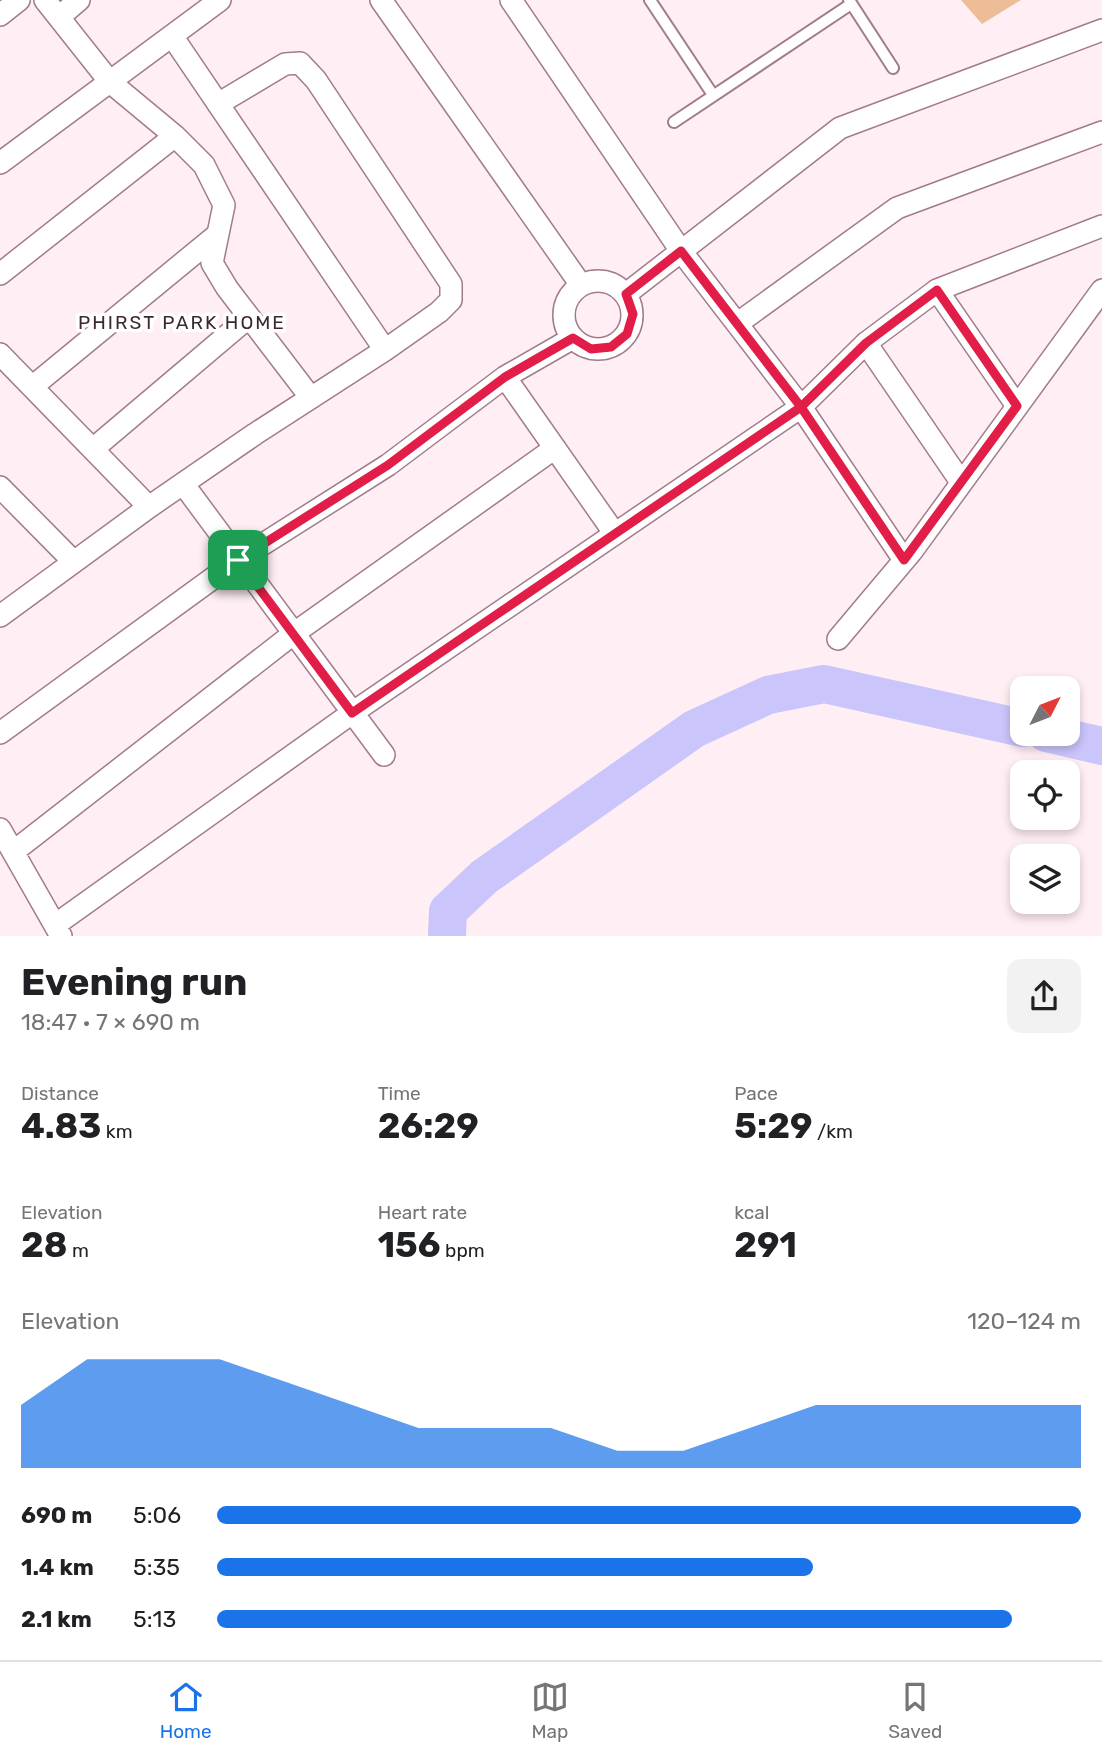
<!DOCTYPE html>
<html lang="en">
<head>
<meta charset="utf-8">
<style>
	body { margin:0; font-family:Rubik,sans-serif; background:#f2f2f2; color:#202124; height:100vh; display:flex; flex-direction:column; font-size:26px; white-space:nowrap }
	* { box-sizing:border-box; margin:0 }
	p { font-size:23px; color:#757577 }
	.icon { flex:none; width:38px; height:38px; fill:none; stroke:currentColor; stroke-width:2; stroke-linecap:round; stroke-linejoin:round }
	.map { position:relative; height:936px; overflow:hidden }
	.drawer { display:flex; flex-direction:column; background:#fff; flex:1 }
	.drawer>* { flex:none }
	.needle { width:46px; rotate:48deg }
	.controls { position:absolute; left:1010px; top:676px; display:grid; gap:14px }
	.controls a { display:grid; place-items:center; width:70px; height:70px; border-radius:14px; background:#fff; box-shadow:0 4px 10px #0003; font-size:35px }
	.pin { position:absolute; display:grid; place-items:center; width:60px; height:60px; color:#fff; margin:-30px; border-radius:14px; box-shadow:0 4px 10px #0006 }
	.round { display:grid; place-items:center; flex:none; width:74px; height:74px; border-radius:14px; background:#f2f2f2 }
	.summary { display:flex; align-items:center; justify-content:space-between; height:119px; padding:0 21px }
	h1 { font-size:38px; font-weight:700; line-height:52px }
	.figures { display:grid; grid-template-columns:repeat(3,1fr); gap:10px; height:119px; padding:7px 21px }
	.figures div { display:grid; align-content:center }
	.figures b { font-size:35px; font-weight:700 }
	.figures small { font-size:19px; font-weight:400 }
	.figures p { font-size:19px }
	.chart { height:196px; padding:14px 21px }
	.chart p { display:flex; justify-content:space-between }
	.chart svg { width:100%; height:126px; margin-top:7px; fill:#1a73e8; opacity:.7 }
	ul { padding:0 21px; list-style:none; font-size:23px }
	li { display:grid; grid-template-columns:112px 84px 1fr; align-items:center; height:52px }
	li i { height:18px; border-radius:9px; background:#1a73e8 }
	.dock { display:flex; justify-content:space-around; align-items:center; height:98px; border-top:2px solid #e0e0e0; background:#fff; font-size:19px; color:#757577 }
	.dock a { display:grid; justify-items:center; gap:4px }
	.dock .active { color:#1a73e8 }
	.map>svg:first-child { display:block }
	.green { fill:#ecbd97 }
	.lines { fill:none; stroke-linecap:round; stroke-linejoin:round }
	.river { stroke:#cac5fb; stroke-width:38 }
	.service-casing { stroke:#a17c89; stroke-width:14 }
	.minor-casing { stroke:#a17c89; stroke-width:24 }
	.service { stroke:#fff; stroke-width:10 }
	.minor { stroke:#fff; stroke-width:21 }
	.route-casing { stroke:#fff; stroke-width:14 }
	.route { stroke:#e11d48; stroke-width:9 }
	.labels { text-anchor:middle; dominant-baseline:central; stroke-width:7; stroke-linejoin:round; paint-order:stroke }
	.neighbourhood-label { font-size:19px; letter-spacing:2px; fill:#3a2a30; stroke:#fff }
</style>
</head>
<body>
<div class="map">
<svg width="1102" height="936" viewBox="0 0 1102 936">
	<rect width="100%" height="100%" fill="#ffeef4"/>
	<!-- green -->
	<path class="green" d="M961,0H1021L982,24Z"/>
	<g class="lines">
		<!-- river -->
		<path class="river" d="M1046,733L1102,746
			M447,936L448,911L484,877L694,729L768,695L824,684L1022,728"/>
		<defs>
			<path id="service" d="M650,0L713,95
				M849,0L893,68
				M674,122L851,4"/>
			<path id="minor" d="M45,0L110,82L175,136L204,165L224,205L212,263L227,288L311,398
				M381,0L581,285
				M511,0L681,251L801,407L904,560
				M0,15L19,0
				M59,17L79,0
				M172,36L385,350
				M0,163L220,0
				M0,274L175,136
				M564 315a34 34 0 1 1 68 0a34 34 0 1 1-68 0Z
				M937,290L1017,406
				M626,294L840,128L1102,30
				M738,323L897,208L1102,132
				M866,343L961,482
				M0,354L149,507
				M505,377L615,534
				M32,387L218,234
				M93,449L249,317
				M184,485L384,755
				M0,487L73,561
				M0,616L149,507L255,434L385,350L439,312L451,300V284L316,80L300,63L285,64L218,104
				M838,639L912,551L1102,290
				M0,733L238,560L388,465L505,377L573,338
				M0,829L61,936
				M13,852L293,634L555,448
				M55,925L352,713L801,407L866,343L937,290L1102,226"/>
		</defs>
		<!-- service casing -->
		<use href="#service" class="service-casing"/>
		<!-- minor casing -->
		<use href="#minor" class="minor-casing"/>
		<!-- service -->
		<use href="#service" class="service"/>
		<!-- minor -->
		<use href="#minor" class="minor"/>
	</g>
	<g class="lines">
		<defs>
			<path id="route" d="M238,560L352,713L801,407L904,560L1017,406L937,290L866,343L801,407L681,251L626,294L633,314L627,334L611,347L591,349L573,338L505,377L388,465L238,560"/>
		</defs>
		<!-- route casing -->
		<use href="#route" class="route-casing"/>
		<!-- route -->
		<use href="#route" class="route"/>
	</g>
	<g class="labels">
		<!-- neighbourhood labels -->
		<g class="neighbourhood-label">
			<text x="182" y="322">PHIRST PARK HOME</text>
		</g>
	</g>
</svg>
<div class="controls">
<a><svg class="needle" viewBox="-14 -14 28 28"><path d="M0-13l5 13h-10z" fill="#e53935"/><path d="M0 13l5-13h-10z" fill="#757577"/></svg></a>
<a><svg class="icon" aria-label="locate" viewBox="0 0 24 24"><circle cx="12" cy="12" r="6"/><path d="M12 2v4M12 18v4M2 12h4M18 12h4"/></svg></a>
<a><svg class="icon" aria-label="layers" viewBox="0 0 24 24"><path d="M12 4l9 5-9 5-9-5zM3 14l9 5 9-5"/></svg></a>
</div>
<div class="pin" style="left:238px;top:560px;background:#1e9e55"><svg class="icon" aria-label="arrive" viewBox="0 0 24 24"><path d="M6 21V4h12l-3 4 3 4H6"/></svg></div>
</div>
<section class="drawer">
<div class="summary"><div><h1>Evening run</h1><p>18:47 · 7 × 690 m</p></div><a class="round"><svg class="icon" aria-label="share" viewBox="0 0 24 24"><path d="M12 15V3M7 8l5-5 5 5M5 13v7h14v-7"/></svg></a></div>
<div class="figures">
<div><p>Distance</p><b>4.83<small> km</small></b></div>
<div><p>Time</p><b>26:29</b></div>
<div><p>Pace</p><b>5:29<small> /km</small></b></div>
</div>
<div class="figures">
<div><p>Elevation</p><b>28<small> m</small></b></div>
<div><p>Heart rate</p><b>156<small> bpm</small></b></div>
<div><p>kcal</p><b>291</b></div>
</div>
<div class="chart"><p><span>Elevation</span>120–124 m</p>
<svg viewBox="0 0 160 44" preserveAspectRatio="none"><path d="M0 44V22L10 6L20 6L30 6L40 14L50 22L60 30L70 30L80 30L90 38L100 38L110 30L120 22L130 22L140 22L150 22L160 22V44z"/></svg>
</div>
<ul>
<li><b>690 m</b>5:06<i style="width:100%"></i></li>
<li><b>1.4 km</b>5:35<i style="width:69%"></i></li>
<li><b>2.1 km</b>5:13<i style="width:92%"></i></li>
</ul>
</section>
<nav class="dock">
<a class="active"><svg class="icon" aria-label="home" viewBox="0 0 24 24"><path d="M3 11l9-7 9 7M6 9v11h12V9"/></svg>Home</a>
<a><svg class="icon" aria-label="map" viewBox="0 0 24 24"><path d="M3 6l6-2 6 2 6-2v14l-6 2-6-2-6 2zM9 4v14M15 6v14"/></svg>Map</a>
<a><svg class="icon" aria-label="saved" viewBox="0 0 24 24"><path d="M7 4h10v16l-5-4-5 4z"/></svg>Saved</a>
</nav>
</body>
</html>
